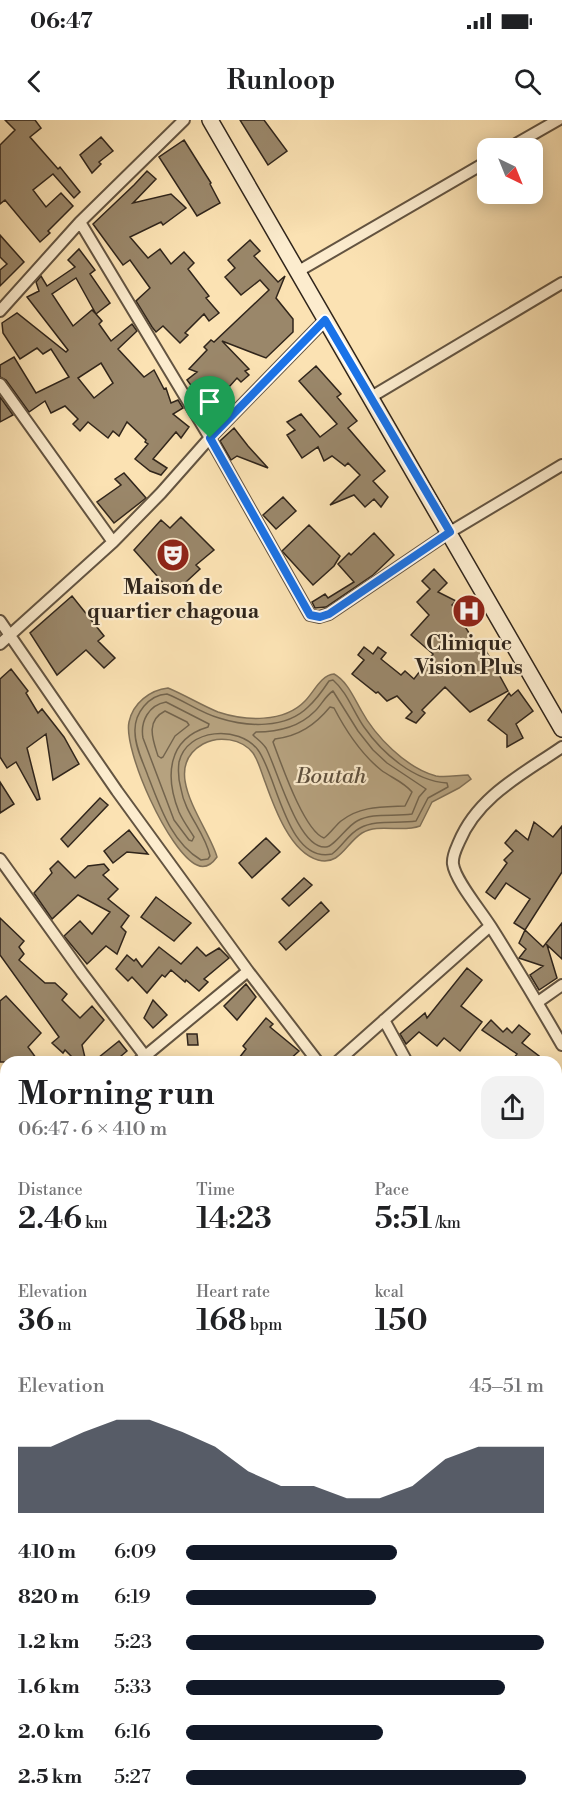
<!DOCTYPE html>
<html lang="en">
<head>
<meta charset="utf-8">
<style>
	body { margin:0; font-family:"Libre Bodoni",serif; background:#f2f2f2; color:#202124; height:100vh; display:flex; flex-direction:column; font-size:22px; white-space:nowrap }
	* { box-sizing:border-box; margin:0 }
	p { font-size:20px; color:#757577 }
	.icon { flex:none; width:33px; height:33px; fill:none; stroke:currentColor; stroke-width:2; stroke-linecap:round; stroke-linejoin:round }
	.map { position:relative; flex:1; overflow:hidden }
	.side { position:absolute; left:0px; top:936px; width:562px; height:758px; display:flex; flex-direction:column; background:#fff; border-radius:18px 18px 0 0; box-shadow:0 3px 15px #0003 }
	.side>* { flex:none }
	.needle { width:39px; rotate:137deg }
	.tools { position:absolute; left:477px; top:18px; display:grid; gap:12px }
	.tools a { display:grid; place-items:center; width:66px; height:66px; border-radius:12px; background:#fff; box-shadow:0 3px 15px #0003; font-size:30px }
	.pin { position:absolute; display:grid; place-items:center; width:51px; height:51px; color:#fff; margin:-62px -26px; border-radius:50% 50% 50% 0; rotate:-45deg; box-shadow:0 0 6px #0007 }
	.pin .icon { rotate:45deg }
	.round { display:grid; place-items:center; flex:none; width:63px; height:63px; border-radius:18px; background:#f2f2f2 }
	.head { display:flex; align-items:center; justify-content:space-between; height:102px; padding:0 18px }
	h1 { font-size:33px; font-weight:600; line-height:45px }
	.metrics { display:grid; grid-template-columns:repeat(3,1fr); gap:9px; height:102px; padding:6px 18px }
	.metrics div { display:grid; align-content:center }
	.metrics b { font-size:30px; font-weight:600 }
	.metrics small { font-size:16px; font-weight:400 }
	.metrics p { font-size:16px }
	.chart { height:168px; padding:12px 18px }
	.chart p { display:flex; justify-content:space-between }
	.chart svg { width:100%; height:108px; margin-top:6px; fill:#111827; opacity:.7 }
	ul { padding:0 18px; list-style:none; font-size:20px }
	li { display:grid; grid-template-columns:96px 72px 1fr; align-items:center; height:45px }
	li i { height:15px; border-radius:8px; background:#111827 }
	.status { display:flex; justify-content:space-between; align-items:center; height:42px; padding:0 30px; background:#fff; direction:ltr }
	.status svg { height:16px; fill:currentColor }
	header { display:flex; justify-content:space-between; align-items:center; height:78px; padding:0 18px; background:#fff; font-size:27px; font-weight:600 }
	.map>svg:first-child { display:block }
	.water { fill:#b6a27f; stroke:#807057; stroke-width:1.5 }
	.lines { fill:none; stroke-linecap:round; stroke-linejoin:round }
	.shore { stroke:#73644d; stroke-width:1.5 }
	.building { fill:#9a876a; stroke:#30251b; stroke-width:1.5; fill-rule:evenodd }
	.street-casing { stroke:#635441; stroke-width:14 }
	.secondary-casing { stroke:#30251b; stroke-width:18 }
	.street { stroke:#fcecce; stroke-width:10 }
	.secondary { stroke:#fcecce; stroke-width:15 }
	.route-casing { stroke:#fff; stroke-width:12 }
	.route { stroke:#1a73e8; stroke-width:8 }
	.labels { text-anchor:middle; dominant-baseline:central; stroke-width:4.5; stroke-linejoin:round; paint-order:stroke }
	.poi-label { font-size:21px; font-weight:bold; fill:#30251b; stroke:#fcecce }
	.water-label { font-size:22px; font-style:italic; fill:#5f513e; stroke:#fcecce }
</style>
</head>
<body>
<div class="status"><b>06:47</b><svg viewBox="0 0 49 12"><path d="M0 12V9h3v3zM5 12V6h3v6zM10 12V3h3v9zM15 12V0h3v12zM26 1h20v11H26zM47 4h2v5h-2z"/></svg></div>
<header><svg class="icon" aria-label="back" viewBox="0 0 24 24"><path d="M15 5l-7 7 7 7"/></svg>Runloop<svg class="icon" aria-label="search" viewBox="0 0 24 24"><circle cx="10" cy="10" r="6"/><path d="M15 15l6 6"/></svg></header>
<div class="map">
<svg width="562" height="1693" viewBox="0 0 562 1693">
	<rect width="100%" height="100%" fill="#fbe2b3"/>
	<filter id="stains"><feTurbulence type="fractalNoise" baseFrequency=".00333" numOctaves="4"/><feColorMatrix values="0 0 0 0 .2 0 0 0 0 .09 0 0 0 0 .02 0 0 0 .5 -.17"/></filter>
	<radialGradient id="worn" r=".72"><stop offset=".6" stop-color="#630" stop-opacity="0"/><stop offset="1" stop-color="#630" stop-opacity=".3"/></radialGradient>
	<!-- water -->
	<path class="water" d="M334,554C347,561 354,578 361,590C375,616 406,648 436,656C446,658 458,655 468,655L471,659L459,668L432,682L420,706C402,713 379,703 362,713C346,723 340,746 318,740C289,732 273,684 264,659C261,651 258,640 253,633C242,619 219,615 203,624C158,649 208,705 217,737C212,744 205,749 197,745C169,733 123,630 129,602C133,583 150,570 168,568C185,575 201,585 218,592C245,601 284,603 305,581C314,572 321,555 334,554Z"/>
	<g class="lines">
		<!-- shore -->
		<path class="shore" d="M333,560C347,572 353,591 364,607C382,633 414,661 447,663L448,667L428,678L416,701C398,704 376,699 360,708C348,714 343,726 332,734C287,744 277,655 258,630C239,605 187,608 179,642C178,650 179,662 181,669C185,694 205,712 210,736L208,739L201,740C171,722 160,686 148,656C143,642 135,627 135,612C134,593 149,575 167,574C185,581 201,593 219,598C247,607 286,609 308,587C316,580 323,570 329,561Z
			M333,571L358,611L373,630L387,643L426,669L419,677L412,694C394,697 373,692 357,701C347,706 334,727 326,727C298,730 277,648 266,628C262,622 257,619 253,615L256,612C276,612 299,607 314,592C321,586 325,576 333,571Z
			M166,582L209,604L208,607C167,619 165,657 179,692C183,701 189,709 194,717L192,721L189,720L174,700L143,618C140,601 149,585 166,582Z
			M330,587L334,588C346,611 360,633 381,650C390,657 404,662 412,672L405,686C381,687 360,686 341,701C335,706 330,714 324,718C304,711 281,643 273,622L275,619C299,616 315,605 330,587Z
			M165,591L187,602L189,605L175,616L163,637L161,638L158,636C153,620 145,601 165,591Z"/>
	</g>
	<!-- building -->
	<path class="building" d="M5,0H35L41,8L30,17L58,49L60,47L80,72L74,78L53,54L33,70L46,87L61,73L73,86L48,111L50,113L40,122L5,80L0,84V25L15,10Z
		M240,0H264L287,31L268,45Z
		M101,17L113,31L99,42L101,44L92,53L80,35Z
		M184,20L211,63L210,64L220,83L197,96L159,37Z
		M147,51L156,59L133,83L171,74L186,88L163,105L161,102L130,117L148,138L160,129L171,144L184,132L194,143L188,149L209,176L206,178L219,193L209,201L204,194L185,213L188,215L180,223L163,206L156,212L152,207L136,181L150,168L130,140L123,145L93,104L134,65Z
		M0,115L24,142L0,166V150L7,144L0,137Z
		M250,120L260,131L254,136L278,162L285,156L276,178L293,199V212L266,238L222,221L249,249L245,251L249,255L241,262L237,258L221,276L206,287L197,274L199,278L196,280L192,274L196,272L187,260L197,252L189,249L207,230L204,227L211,220L214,222L269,170L260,160L241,175L225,157L235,148L228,140Z
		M79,129L95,150L90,154L110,183L96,194L102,201L99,204L111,221L132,204L137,211L118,229L144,257L154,250L164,269L166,268L171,283L178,280L183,288L173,294L189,307L181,318L176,312L153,339L167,348L161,355L150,351L135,339L148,324L145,322L146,320L127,302L119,316L113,311L108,318L88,302L80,311L73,304L78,299L65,286L51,293L45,281L29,292L6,260L0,257V245L14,237L36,273L69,257L51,229L43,234L37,228L20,239L3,213L2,203L17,193L66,232L68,230L27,177L39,171L36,162L41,156L47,166L75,147L68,140ZM76,158L96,194L92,190L73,206L52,174ZM101,243L113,263L94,278L78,258Z
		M316,246L341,274L337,277L357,301L348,308L385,351L373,361L388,377L381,387L374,379L365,387L354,375L330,385L360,355L348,343L345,346L332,336L324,341L318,327L302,338L287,315L295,310L287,302L301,294L320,317L337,304L299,261Z
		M0,277L13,295L0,302Z
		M234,308L248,326L268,348L237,336L231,340L220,321Z
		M124,353L146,378L114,403L97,382L121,365L115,359Z
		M283,377L296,391L276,409L263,395Z
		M181,397L214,430L196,445L200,449L173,474L134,430L161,400L170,408Z
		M309,405L340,436L334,446L313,465L282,431Z
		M374,413L394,435L373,455L326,487L315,488L312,482L325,474L328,478L354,462L338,444L349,433L351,435Z
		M434,449L447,463L438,472L456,481L452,485L461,494L464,505L474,521L485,529L508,571L470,592L445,567L422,590L425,593L416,603L406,598L412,592L397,576L387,581L378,572L376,573L352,554L364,540L358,535L364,527L373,534L378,527L386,533L381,539L401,555L405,551L414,559L433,534L411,515L429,495L417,482L430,469L422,461Z
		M72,476L104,516L98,521L115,538L104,548L86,530L57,555L30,513Z
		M11,549L28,571L26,573L38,593L42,589L64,617L79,644L53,660L46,614L27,628L40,679L37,680L16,642L7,648L0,637V559Z
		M518,570L533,591L516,604L523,618L507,627V615L488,600L509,573L511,576Z
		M0,662L14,684L0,693Z
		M100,678L108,685L68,727L61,719Z
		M534,702L553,717L562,706V752L525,810L514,803L530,779L506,763L495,779L486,772L507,743L504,740L513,731L505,723L516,710L528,720Z
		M129,710L148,734L127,732L113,743L104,731Z
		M266,718L280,732L252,758L239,743Z
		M58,741L75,758L88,746L104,744L109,750L103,755L118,769L108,779L129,796L121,807L126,812L117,834L106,826L87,844L64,816L80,801L92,814L110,792L78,775L52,799L34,773L52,753L50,749Z
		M304,758L312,765L289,786L282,779Z
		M156,777L191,803L174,821L141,797Z
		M321,782L329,791L286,830L279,822Z
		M0,798L24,821L19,827L24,834L19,840L45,863H55L67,874L62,880L80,898L92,886L104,900L82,925L86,942H77L65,930L63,933L52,923L59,917L0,835Z
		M562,803V839L547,825L557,858L539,870L530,855L543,846L519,838L526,829L519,823L525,810L543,827Z
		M159,827L181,844L197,827L206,836L219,828L229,838L204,859L208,862L199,871L186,860L185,862L171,850L165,857L162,855L147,873L132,857L128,861L116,849L127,835L134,841L136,839L142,847Z
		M467,848L482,860L461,886L482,902L460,931L444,918L437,926L419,912L406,924L400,914L425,893L427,898Z
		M246,864L256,877L237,900L224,886Z
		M6,876L41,913L28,927L39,942H0V881Z
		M153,880L167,895L153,908L144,898Z
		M266,898L273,904L270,907L299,931L287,942H236L246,929L243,926Z
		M491,900L503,912L507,908L512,913L519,905L530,914L522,923L539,936L535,942H511L517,934L482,910Z
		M187,914H197L198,925H188Z
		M119,921L127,931L114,942H93Z"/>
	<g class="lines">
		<defs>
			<path id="street" d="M509,28L558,0
				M80,102L210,318L310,495L319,497L329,494L450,412L562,345
				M297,152L488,41
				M0,191L80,102L184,0
				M0,264L113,422
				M371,277L562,163
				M0,501L117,671L248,851
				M0,524L113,422L161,373L207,321L325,200
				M562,627C523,654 478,676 459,722C456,729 452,736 453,744C455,760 481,791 491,807C515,845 539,885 562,925
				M0,739L82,853L145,936
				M538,882L562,865
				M384,900L407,942
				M138,942L248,851L318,942
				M337,942L490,806
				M0,1035L6,1042
				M0,1054L6,1049
				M556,1202L562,1212
				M0,1231L6,1226
				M556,1380L562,1376
				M0,1432L6,1427
				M556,1463L562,1470
				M0,1566L6,1572
				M556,1676L562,1682
				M121,1688L126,1693
				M353,1688L358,1693
				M162,1693L168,1688"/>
			<path id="secondary" d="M210,0L562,609"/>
		</defs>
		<!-- street casing -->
		<use href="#street" class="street-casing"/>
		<!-- secondary casing -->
		<use href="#secondary" class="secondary-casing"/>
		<!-- street -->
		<use href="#street" class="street"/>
		<!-- secondary -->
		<use href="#secondary" class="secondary"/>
	</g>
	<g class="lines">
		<defs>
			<path id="route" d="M325,200L450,412L329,494L320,497L310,495L210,318Z"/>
		</defs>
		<!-- route casing -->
		<use href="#route" class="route-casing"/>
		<!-- route -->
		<use href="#route" class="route"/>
	</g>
	<!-- icons -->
	<defs>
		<symbol id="theatre-disc" viewBox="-11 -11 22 22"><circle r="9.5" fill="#8f2418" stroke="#fcecce"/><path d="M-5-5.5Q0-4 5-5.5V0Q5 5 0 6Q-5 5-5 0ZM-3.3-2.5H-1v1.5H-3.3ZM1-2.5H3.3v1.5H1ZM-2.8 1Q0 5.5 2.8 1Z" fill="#fff"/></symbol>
		<symbol id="hospital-disc" viewBox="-11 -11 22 22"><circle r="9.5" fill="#8f2418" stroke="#fcecce"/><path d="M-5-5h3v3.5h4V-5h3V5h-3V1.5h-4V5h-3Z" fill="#fff"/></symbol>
	</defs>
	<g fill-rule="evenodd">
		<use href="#theatre-disc" x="154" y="416" width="38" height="38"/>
		<use href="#hospital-disc" x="450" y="472" width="38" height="38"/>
	</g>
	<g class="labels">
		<!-- poi labels -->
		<g class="poi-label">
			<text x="173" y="468">Maison de<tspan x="173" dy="24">quartier chagoua</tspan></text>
			<text x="469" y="524">Clinique<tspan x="469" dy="24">Vision Plus</tspan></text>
		</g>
		<!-- water labels -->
		<g class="water-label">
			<text x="331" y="656">Boutah</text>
		</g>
	</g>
	<rect width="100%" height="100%" filter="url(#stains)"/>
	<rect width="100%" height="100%" fill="url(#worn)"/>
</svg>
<div class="tools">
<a><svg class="needle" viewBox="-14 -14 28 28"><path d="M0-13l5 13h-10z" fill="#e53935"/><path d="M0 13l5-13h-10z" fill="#757577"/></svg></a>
</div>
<div class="pin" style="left:210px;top:318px;background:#1e9e55"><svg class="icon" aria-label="arrive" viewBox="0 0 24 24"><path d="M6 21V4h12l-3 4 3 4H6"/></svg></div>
<section class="side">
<div class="head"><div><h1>Morning run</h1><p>06:47 · 6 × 410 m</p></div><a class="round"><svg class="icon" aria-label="share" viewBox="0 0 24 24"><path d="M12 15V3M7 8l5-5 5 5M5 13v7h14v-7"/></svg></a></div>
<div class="metrics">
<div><p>Distance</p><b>2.46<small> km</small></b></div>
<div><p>Time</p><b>14:23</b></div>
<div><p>Pace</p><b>5:51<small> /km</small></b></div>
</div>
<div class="metrics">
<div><p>Elevation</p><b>36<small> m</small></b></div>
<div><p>Heart rate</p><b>168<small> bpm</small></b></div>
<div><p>kcal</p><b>150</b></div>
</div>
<div class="chart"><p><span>Elevation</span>45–51 m</p>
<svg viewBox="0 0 160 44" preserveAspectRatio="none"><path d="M0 44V17L10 17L20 11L30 6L40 6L50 11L60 17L70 27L80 33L90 33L100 38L110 38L120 33L130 22L140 17L150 17L160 17V44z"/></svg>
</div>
<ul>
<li><b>410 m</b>6:09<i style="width:59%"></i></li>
<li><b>820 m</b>6:19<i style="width:53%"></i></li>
<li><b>1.2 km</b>5:23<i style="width:100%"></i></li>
<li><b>1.6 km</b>5:33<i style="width:89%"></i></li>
<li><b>2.0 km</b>6:16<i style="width:55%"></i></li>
<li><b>2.5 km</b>5:27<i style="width:95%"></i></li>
</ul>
</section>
</div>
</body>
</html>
